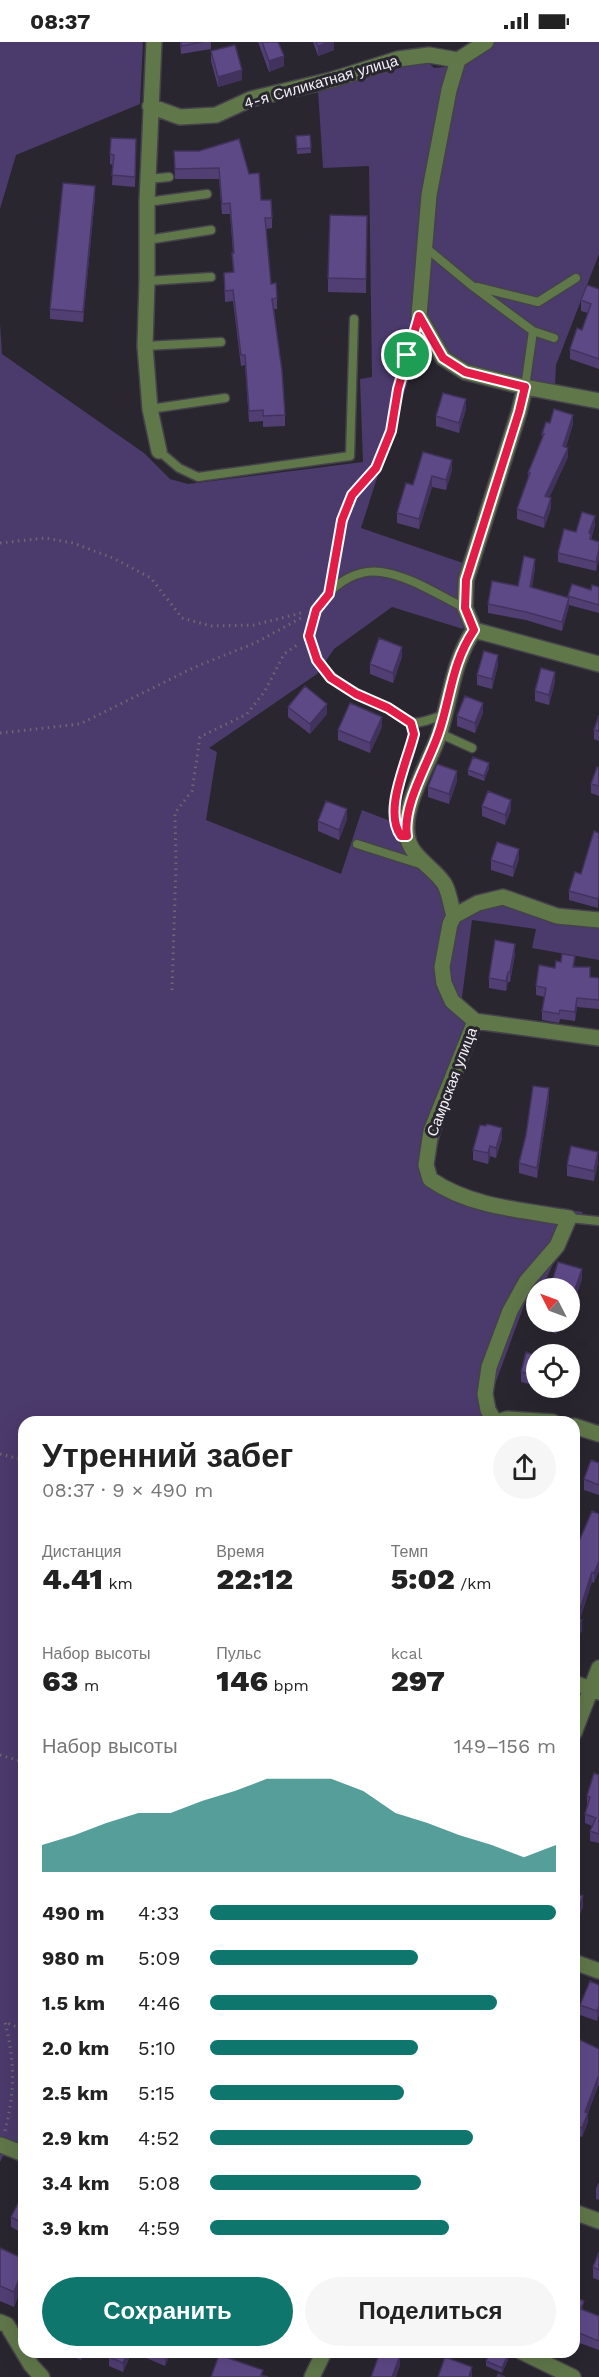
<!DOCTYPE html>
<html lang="ru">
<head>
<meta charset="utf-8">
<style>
	body { margin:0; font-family:"Work Sans",sans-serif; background:#f6f6f6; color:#222; height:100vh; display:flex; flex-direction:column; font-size:22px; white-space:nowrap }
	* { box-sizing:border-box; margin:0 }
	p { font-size:20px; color:#767676 }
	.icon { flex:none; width:33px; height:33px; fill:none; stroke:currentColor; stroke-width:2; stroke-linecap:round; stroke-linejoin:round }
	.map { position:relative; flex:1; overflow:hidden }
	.details { position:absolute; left:18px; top:1374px; width:562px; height:942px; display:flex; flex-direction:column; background:#fff; border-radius:18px; box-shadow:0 6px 24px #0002 }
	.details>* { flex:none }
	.needle { width:39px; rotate:312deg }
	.fabs { position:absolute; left:526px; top:1236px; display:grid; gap:12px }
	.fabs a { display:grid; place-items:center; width:54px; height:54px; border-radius:50%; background:#fff; box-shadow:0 6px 24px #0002; font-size:30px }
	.pin { position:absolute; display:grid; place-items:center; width:51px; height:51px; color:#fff; margin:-26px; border:3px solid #fff; border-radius:50%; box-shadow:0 2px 6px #0007 }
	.round { display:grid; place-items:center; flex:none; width:63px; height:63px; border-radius:32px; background:#f6f6f6 }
	.summary { display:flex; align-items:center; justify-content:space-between; height:102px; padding:0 24px }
	h1 { font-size:33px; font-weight:800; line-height:45px }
	.stats { display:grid; grid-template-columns:repeat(3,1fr); gap:9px; height:102px; padding:6px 24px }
	.stats div { display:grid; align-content:center }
	.stats b { font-size:30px; font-weight:800 }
	.stats small { font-size:16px; font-weight:400 }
	.stats p { font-size:16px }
	.chart { height:168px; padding:12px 24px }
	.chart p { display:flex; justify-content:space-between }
	.chart svg { width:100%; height:108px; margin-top:6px; fill:#0f766e; opacity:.7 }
	.primary-button { display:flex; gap:12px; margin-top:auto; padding:12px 24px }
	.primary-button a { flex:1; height:69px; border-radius:36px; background:#0f766e; color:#fff; font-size:24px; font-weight:800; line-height:69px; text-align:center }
	.primary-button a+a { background:#f6f6f6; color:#222 }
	ul { padding:0 24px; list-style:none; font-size:20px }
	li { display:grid; grid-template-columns:96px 72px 1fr; align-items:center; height:45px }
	li i { height:15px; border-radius:8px; background:#0f766e }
	.status { display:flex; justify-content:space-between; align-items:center; height:42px; padding:0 30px; background:#fff; direction:ltr }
	.status svg { height:16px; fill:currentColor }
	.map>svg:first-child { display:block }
	.green { fill:#4b3a6c }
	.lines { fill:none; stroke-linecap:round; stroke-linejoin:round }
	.lane-casing { stroke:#45424b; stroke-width:11 }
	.street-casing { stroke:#45424b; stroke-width:18 }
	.path { stroke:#6b6870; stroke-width:3; stroke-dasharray:1.5 4.5; stroke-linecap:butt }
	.lane { stroke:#60774a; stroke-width:8 }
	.street { stroke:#60774a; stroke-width:15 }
	.wall { fill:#513f74 }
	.shaded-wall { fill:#42335e }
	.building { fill:#5e4987; stroke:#42335e; stroke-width:1.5 }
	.route-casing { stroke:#fff; stroke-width:12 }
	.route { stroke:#e11d48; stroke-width:8 }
	.labels { text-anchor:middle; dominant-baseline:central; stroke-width:6; stroke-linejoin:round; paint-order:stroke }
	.street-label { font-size:15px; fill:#f2f0f6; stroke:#29262f }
</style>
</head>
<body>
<div class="status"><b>08:37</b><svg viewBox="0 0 49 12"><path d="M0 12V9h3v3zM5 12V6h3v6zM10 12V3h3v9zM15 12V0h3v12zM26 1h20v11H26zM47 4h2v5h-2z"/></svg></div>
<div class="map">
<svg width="599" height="2335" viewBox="0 0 599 2335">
	<rect width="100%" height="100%" fill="#29262f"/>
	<!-- green -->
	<path class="green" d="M0,0H143L140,62L16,113L0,167Z
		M494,0H599V212L556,323L555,342L511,338L503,348L461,334L439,320L421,299L361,486L463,521L460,541L463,587L392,565L334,607L317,632L209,706L217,710L206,778L341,832L362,768L403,784L441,848L447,866L438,925L467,984L469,999L432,1122L434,1133L485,1158L583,1170L555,1218L542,1246H537V1255L526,1258L491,1353L497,1367L488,1380H24V2116L10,2112L3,2114L0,2120V281L2,312L144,411L170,437L188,442L363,420L360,337L372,335L369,124L323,126L318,48L399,21L426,18L434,26L467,23Z
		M503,862L599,882V918L532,906L536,887L472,878L461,963C439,944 449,909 454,884L479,864Z"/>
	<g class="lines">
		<defs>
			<path id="lane" d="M148,137L169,135
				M147,160L207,152
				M147,198L211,188
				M425,205L471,243L533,289L525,345
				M147,239L211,235
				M477,245L538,260L576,236
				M533,289L554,296
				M145,304L221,300
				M150,367L225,356
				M159,409L179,426L198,435L350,414L354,277
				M443,673C403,688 415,679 381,663C358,652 333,642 318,619C293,581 337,523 381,530C410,534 438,553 465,566
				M439,691L472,706
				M407,794H401C383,770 407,721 414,692L411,681
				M357,802L426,824
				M569,1176L599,1179"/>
			<path id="street" d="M154,0L147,160V239L145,304L150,367L159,409
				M458,18L449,48L429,153L419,274L443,316L465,330L525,345L599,359
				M458,18L486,0
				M150,64L180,75L216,73L251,57L331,38L398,17L429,13L458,18
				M474,588L465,566L466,538L519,370L525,345
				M474,588L599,622
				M454,874C451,865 450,853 445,843C438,829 412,816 408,797C400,766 429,722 439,693C451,656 452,621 474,588
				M599,878L557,874L503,855L478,861L454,874L450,882L442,925L444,941L452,959L475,979L599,996
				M475,979L431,1089L426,1123L430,1137C470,1165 521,1168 569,1176L557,1204L526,1240L510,1269L489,1325L485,1352L488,1368L495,1380
				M497,1380L507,1377L553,1380
				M574,1384L599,1392
				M574,1641L599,1650
				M574,1691L599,1626
				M574,1920L599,1929
				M1,2103L24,2112
				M574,2170L599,2179
				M0,2280L7,2283L31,2323L42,2335
				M522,2310L573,2335
				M312,2335L324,2310"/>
		</defs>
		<!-- lane casing -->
		<use href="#lane" class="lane-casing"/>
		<!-- street casing -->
		<use href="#street" class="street-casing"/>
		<!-- path -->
		<path class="path" d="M0,501L45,496L73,501L113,516L151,536L182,576L211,584L254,583L305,570
			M332,532L342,478L352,453L376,426L391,389L397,347L413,295
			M0,691L80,682L195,625L255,601L301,576
			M172,948L176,824L175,771L192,749L200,695L247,672L265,649L284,612L300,601
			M0,1412L24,1418
			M0,1713L24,1720
			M5,2089C15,2049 15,2020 5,1980L24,1988"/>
		<!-- lane -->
		<use href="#lane" class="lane"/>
		<!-- street -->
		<use href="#street" class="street"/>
	</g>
	<!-- wall -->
	<path class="wall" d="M180,0H211V7L181,12Z
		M258,0H278L284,24L269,30Z
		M313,0H334V8L318,14Z
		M211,9L242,38L218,45L211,19Z
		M310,93L311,111L297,112L296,94Z
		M136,97L135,145L112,143L113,123L110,122V112Z
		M174,109L249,132L261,158L272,176V186L266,187L271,242L277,256V267H274L285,373V384L263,385V379L249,380L245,323L241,324L233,259L225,260L224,231L233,230L232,211H233L230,172H222L219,137H175Z
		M95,155L83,280L50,277V267Z
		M367,174L366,251L328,250V236Z
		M599,247V327L570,317V307L582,288L588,271L581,269V258Z
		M466,367L459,391L436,384V374Z
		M550,381L573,382L566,405L568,415L549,456L551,466L544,486L517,477V467L528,437V431L542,397V392Z
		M423,410L452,428L446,448L432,445L419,487L397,481V471L413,443Z
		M595,483L591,498L599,500L596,529L558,520V511L576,490Z
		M535,526L532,545L568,556V554L599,545V571L569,563L562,589L526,578L488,571V562L518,544Z
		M402,615L393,641L370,632V622Z
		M498,623L492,647L477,643V633Z
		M555,640L549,663L535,659V649Z
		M288,665L327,672L310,692L288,675Z
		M483,671L475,691L457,684V674Z
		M599,673V699L594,697V688Z
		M382,685L370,711L338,698V688Z
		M489,726L484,739L468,733V728Z
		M599,726V754L591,751V742Z
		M457,739L449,762L428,755V745Z
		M482,764L511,768L505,783L482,774Z
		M347,777L339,798L318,789V779Z
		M599,791L598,866L569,858V849L581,832Z
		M519,817L513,835L491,828V818Z
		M515,912L510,940H508L506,949L489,946V936Z
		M575,923L574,925L590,935L599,936V967L577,965L575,979L560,977L559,981L542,978V969L545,955L536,953V944L555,926Z
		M549,1057L537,1136L519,1131V1121Z
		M502,1096L496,1116L490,1114L488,1122L473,1118V1108Z
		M598,1120L594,1139L567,1134V1123Z
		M582,1237L574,1260L570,1259V1246Z
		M537,1265V1280H561L556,1292L534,1282V1272Z
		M537,1314V1344L521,1340V1330Z
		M599,1421V1453L584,1448V1437Z
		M599,1472L594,1541L592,1540L580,1577L582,1588L574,1606V1511Z
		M599,1733V1801L590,1799V1789L592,1784L585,1781V1772L587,1764V1754Z
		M574,1851L583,1864L576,1884H574Z
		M599,1943L597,1979L580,1973V1963Z
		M574,1995L599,2007V2044H598L588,2071V2080L582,2095L574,2092Z
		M599,2140V2158L596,2157V2147Z
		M24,2150V2192L11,2185V2175Z
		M0,2206L24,2217V2254L19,2252L14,2265L0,2259Z
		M599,2210V2238L593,2236V2225Z
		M574,2255L584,2268L599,2274V2308L574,2299Z
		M69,2310H84L81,2318L69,2313Z
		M111,2310H171L165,2324L132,2310L123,2330L109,2324V2315Z
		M213,2310H233L231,2317L263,2333L211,2335L224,2315Z
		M426,2310H441L438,2315Z
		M508,2318L502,2331L486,2324V2319Z"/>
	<!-- shaded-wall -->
	<path class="shaded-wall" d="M329,0H334V8L318,14V4Z
		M284,14V24L269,30V19Z
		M242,28V38L218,45V35Z
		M95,144V155L83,280V270Z
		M466,357V367L459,391V381Z
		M573,373V382L563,414V404Z
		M568,406V415L545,464V454Z
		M452,418V428L446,448V438Z
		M432,434V445L419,487V477Z
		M551,456V466L544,486V476Z
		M595,474V483L591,495L590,507L589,491Z
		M599,507V517L596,529V520Z
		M535,517V526L530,554V545Z
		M569,556V565L562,589V580Z
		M402,605V615L393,641V631Z
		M498,613V623L492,647V637Z
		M555,630V640L549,663V653Z
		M483,661V671L475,691V681Z
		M327,662V672L310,692V682Z
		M382,675V685L370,711V701Z
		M489,721V726L484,739V734Z
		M457,729V739L449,762V752Z
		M511,758V768L505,783V773Z
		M347,767V777L339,798V788Z
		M519,807V817L513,835V825Z
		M515,902V912L510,940V930Z
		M508,930V940L506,949V939Z
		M577,956V965L575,979V970Z
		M549,1046V1057L537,1136V1126Z
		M502,1086V1096L496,1116V1106Z
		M490,1104V1114L488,1122V1111Z
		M598,1110V1120L594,1139V1129Z
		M582,1227V1237L574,1260V1250Z
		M557,1280H561L556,1292V1282Z
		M599,1519V1529L594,1541V1531Z
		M592,1530V1540L577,1586V1576Z
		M582,1578V1588L574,1606V1596Z
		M583,1854V1864L576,1884V1874Z
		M599,1964V1974L597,1979V1969Z
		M598,2035V2044L585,2079V2070Z
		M588,2071V2080L582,2095V2086Z
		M19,2237V2252L14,2265V2250Z
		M128,2310H132L123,2330V2321Z
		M167,2310H171L165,2324V2315Z
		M508,2313V2318L502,2331V2326Z
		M400,2314V2324L396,2335H392Z
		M472,2325V2335H469Z"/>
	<!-- building -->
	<path class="building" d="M181,0H203L181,4Z
		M262,0H278L284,14L269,19Z
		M316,0H329L318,4Z
		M235,3L242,28L218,35L211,9Z
		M310,93L311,106L297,107L296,94Z
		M111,96L136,97L135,135L112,133L114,113L110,112Z
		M239,97L249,132L259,131L261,158H271L272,176H265L271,242L276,241L277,256L272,257L282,329L285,373L263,374V368L249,369L245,313H241L233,248L225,249L224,231L234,230L232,211H234L230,161L222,162L219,126L175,127L174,109H199Z
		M63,141L95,144L83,270L50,267Z
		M330,173L367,174L366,237L328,236Z
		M587,243L599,247V317L570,307L577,286L582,288L591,262L581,258Z
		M443,351L466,357L459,381L436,374Z
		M554,367L573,373L563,404L568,406L545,454L551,456L544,476L517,467L530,431H528L544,392H542L546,380L550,381Z
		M423,410L452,418L446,438L432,434L419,477L397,471L406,441L413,443Z
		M582,470L595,474L589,491L591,492L590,497L599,500V507L596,520L558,511L564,487L576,490Z
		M524,514L535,517L530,545L569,556L562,580L526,570L488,562L492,539L518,544Z
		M572,542L591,548L592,543L599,545V563L568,554Z
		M379,596L402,605L393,631L370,622Z
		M484,609L498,613L492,637L477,633Z
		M541,626L555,630L549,653L535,649Z
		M305,644L327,662L310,682L288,665Z
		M465,654L483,661L475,681L457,674Z
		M350,661L382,675L370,701L338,688Z
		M599,673V689L594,688Z
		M473,715L489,721L484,734L468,728Z
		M437,722L457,729L449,752L428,745Z
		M597,725L599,726V744L591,742Z
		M488,749L511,758L505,773L482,764Z
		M326,759L347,767L339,788L318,779Z
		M594,789L599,791V853L598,857L569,849L575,830L581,832Z
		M497,800L519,807L513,825L491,818Z
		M495,898L515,902L510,930H508L506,939L489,936Z
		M562,912L575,914L573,925H590V935L599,936V958L577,956L575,970L560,968L559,972L542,969L546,946L536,944L539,923L555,926L556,919L561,920Z
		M533,1044L549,1046L537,1126L519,1121L526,1093Z
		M487,1082L502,1086L496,1106L490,1104L488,1111L473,1108L480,1083L486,1084Z
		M571,1104L598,1110L594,1129L567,1123Z
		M558,1220L582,1227L574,1250H570V1246H550Z
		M537,1265V1273L534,1272Z
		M526,1310L537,1314V1334L521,1330Z
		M591,1418L599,1421V1443L584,1437Z
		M592,1469L599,1472V1519L594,1531L592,1530L577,1576L582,1578L574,1596V1511Z
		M594,1731L599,1733V1792L590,1789L596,1776L585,1772L590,1755L587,1754Z
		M574,1851L583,1854L576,1874H574Z
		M590,1939L599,1943V1964L597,1969L580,1963Z
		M574,1995L599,2007V2035H598L585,2070L588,2071L582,2086L574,2083V2045L577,2041L574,2040Z
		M24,2150V2182L11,2175Z
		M0,2206L24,2217V2240L19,2237L14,2250L0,2244Z
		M599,2210V2228L593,2225Z
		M574,2255L584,2259L581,2267L599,2274V2299L574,2289Z
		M111,2310H128L123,2321L109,2315Z
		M153,2310H167L165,2315Z
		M380,2310H388L400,2314L392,2335H371Z
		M490,2310H501L508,2313L502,2326L486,2319Z
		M219,2313L263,2328L261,2333L268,2335H211Z
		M445,2315L472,2325L469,2335H438Z
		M498,2332L505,2335H497Z"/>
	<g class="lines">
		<defs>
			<path id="route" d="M419,274L443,316L465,330L525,345L519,370L466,538L465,566L474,588C451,622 451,656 438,693C428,722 402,764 407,794H401C383,769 407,721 414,692L411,681L388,666L356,652L331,636L317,618L309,594L316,568L329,552L342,478L352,453L376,426L391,389L398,347Z"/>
		</defs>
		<!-- route casing -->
		<use href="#route" class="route-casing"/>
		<!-- route -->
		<use href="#route" class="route"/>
	</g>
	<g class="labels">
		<!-- street labels -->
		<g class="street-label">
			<text transform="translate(321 40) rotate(-16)">4-я Силикатная улица</text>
			<text transform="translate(452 1040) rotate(-69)">Самрская улица</text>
		</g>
	</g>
</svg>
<div class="fabs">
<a><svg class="needle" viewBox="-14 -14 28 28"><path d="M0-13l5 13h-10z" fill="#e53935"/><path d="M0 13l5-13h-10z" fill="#767676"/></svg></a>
<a><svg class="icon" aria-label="locate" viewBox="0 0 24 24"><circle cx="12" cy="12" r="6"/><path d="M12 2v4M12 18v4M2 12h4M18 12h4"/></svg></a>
</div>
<div class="pin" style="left:407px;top:313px;background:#1e9e55"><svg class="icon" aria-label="arrive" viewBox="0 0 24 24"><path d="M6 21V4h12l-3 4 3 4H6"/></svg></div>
<section class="details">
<div class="summary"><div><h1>Утренний забег</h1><p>08:37 · 9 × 490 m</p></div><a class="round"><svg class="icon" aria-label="share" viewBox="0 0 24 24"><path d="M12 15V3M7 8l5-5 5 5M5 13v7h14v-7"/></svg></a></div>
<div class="stats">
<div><p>Дистанция</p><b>4.41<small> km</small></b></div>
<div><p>Время</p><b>22:12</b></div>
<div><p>Темп</p><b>5:02<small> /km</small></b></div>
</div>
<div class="stats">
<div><p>Набор высоты</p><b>63<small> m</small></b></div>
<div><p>Пульс</p><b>146<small> bpm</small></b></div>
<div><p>kcal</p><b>297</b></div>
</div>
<div class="chart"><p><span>Набор высоты</span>149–156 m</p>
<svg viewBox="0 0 160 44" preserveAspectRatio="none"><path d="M0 44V33L10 29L20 24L30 20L40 20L50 15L60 11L70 6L80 6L90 6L100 11L110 20L120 24L130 29L140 33L150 38L160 33V44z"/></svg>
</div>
<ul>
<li><b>490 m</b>4:33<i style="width:100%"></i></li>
<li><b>980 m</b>5:09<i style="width:60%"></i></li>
<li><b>1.5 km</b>4:46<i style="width:83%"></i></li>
<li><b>2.0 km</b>5:10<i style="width:60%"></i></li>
<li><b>2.5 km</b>5:15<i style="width:56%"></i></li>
<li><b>2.9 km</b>4:52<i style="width:76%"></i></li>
<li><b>3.4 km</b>5:08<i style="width:61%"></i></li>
<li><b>3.9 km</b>4:59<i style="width:69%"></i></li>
</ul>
<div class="primary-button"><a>Сохранить</a><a>Поделиться</a></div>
</section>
</div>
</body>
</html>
